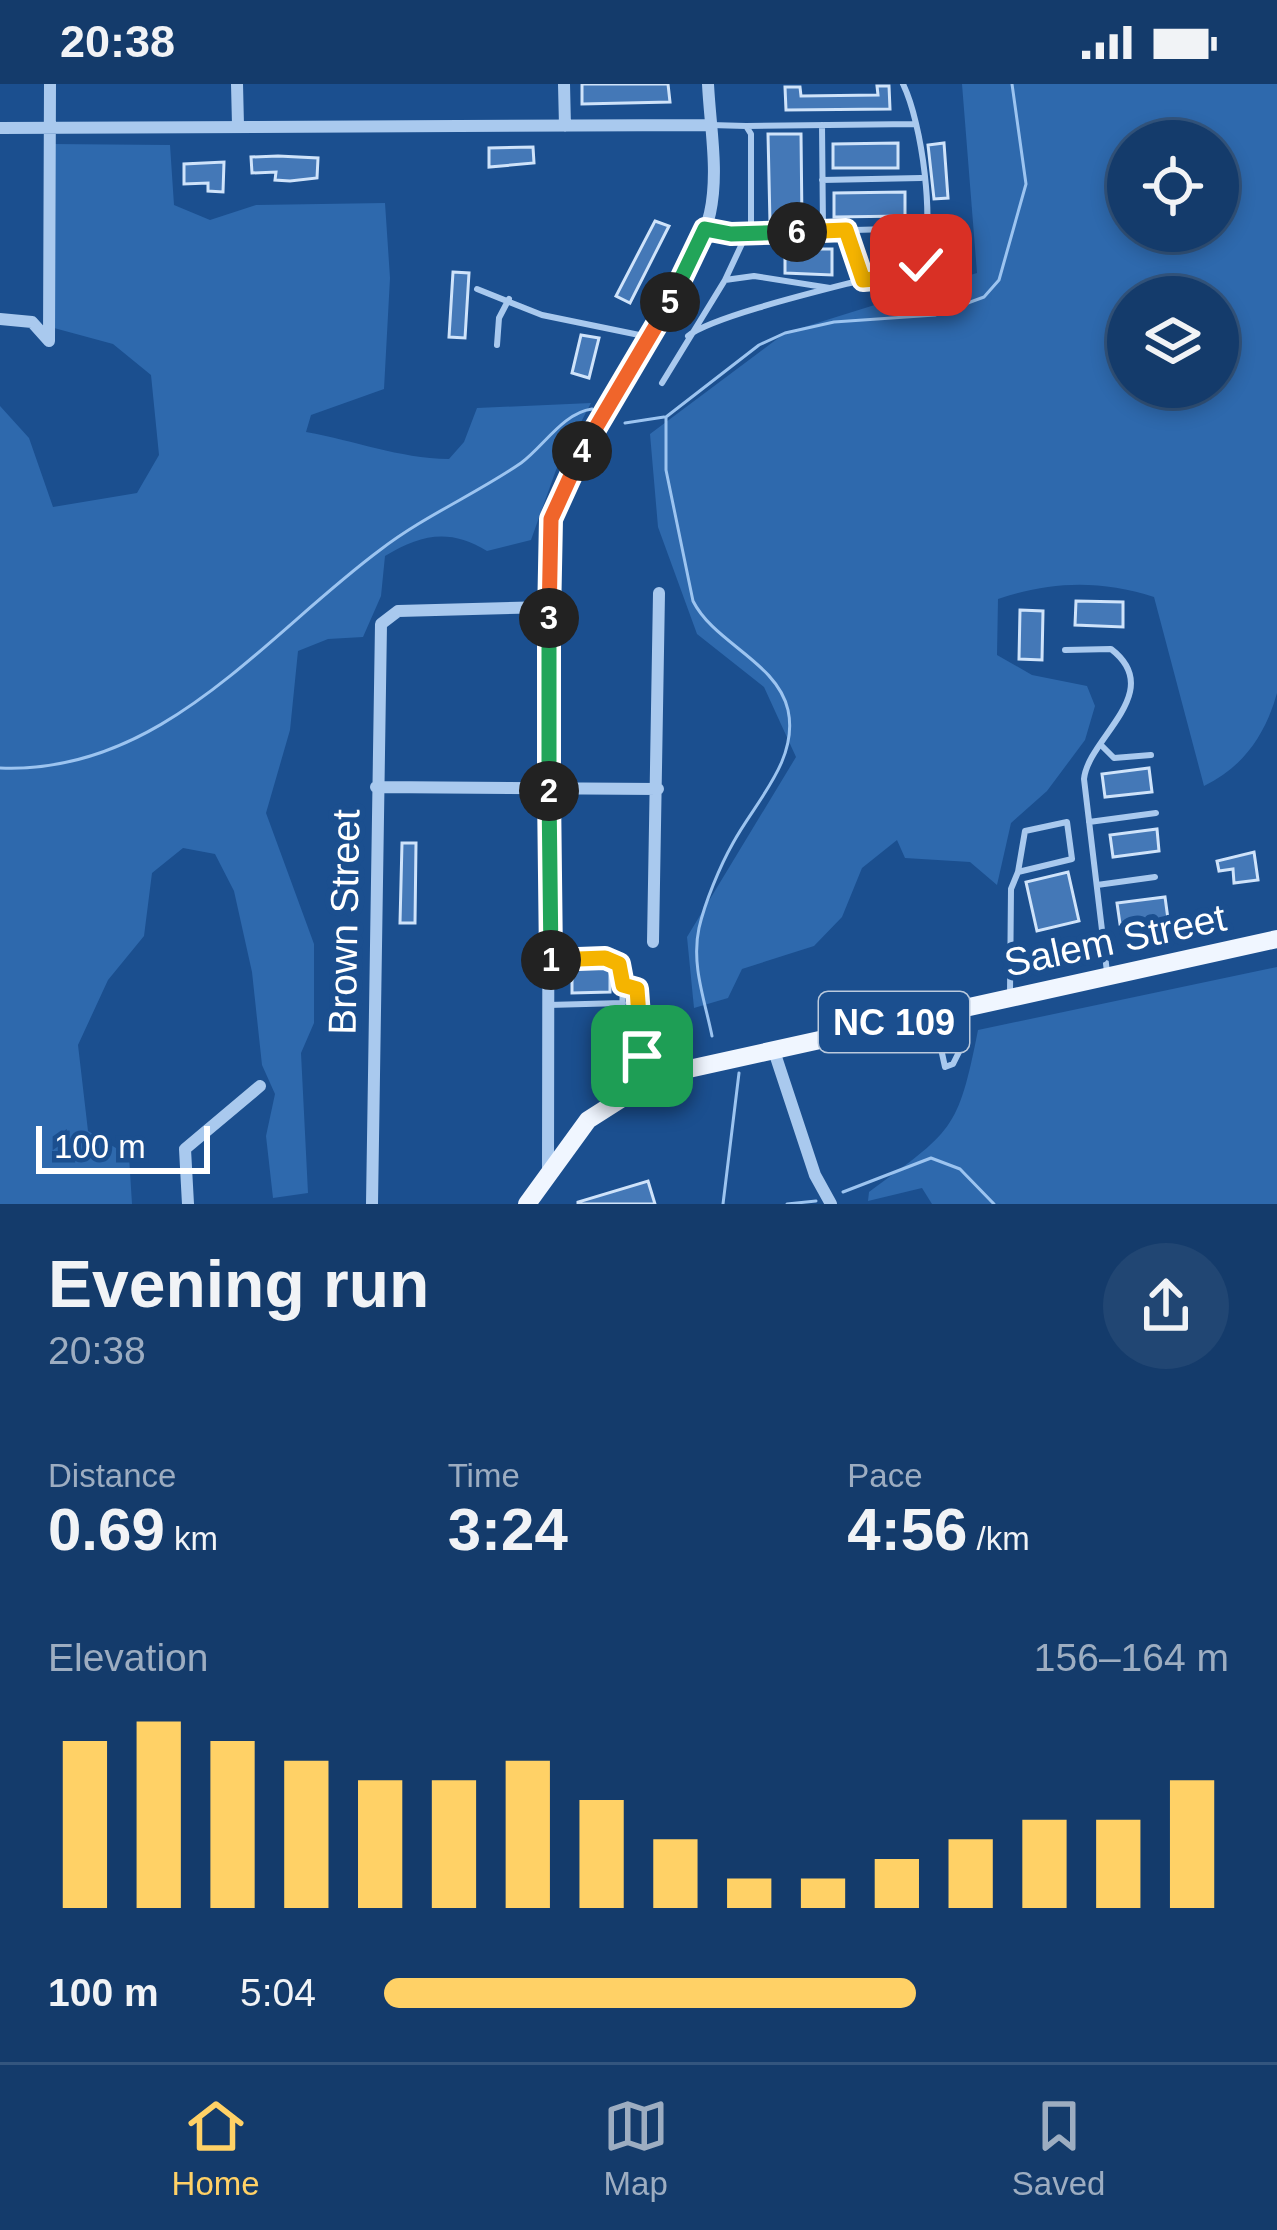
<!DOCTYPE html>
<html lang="en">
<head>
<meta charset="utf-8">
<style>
	body { margin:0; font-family:Helvetica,sans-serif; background:#214673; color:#f1f3f6; height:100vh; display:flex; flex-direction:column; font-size:45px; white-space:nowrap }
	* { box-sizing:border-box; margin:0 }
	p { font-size:39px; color:#9dadc1 }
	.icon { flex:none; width:66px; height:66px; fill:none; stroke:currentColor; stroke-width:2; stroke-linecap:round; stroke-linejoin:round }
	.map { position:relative; height:1120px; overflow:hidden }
	.panel { display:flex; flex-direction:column; background:#143b6b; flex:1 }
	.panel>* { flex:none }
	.tools { position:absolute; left:1107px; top:36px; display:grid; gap:24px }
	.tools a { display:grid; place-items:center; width:132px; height:132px; border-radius:50%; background:#143b6b; box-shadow:0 6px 18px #0003,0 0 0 3px #33557e; font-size:60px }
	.scale { position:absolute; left:36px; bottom:30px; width:174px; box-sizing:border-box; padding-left:12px; border:6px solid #fff; border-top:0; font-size:33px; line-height:42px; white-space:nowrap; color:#fff; -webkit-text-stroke:9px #1b4f8f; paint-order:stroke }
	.pin { position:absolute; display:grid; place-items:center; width:102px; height:102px; color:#fff; margin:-51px; border-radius:24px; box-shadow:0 6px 18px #0006 }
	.km { position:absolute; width:60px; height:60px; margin:-30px; border-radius:50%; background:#222; color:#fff; font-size:33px; line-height:60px; text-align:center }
	.round { display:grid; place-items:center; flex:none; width:126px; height:126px; border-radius:63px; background:#214673 }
	.head { display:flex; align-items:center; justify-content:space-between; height:204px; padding:0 48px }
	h1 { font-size:66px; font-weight:700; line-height:90px }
	.metrics { display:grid; grid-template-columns:repeat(3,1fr); gap:18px; height:204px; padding:12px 48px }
	.metrics div { display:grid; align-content:center }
	.metrics b { font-size:60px; font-weight:700 }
	.metrics small { font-size:33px; font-weight:400 }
	.metrics p { font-size:33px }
	.chart { height:336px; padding:24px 48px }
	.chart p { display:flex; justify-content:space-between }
	.chart svg { width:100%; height:216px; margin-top:12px; stroke:#ffd166; stroke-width:6 }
	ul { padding:0 48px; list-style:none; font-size:39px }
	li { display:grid; grid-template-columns:192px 144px 1fr; align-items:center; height:90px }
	li i { height:30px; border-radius:15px; background:#ffd166 }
	.status { display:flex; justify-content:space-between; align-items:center; height:84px; padding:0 60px; background:#143b6b; direction:ltr }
	.status svg { height:33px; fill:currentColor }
	.menu { display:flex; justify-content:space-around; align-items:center; height:168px; border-top:3px solid #33557e; background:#143b6b; font-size:33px; color:#9dadc1 }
	.menu a { display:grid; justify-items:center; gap:6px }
	.menu .on { color:#ffd166 }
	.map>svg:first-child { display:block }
	.green { fill:#2e69ad; fill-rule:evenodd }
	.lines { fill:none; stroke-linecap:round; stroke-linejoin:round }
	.stream { stroke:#9cc4f0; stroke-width:3 }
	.building { fill:#4478b7; stroke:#cfe3fa; stroke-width:3 }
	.service { stroke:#a9c9ee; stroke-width:6 }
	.minor { stroke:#a9c9ee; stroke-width:12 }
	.primary { stroke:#f0f6ff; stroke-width:18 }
	.split-1-casing { stroke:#fff; stroke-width:24 }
	.split-2-casing { stroke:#fff; stroke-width:24 }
	.split-3-casing { stroke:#fff; stroke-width:24 }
	.split-4-casing { stroke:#fff; stroke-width:24 }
	.split-5-casing { stroke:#fff; stroke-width:24 }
	.split-6-casing { stroke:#fff; stroke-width:24 }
	.split-7-casing { stroke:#fff; stroke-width:24 }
	.split-1 { stroke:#f5b400; stroke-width:15 }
	.split-2 { stroke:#22a559; stroke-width:15 }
	.split-3 { stroke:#22a559; stroke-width:15 }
	.split-4 { stroke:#f0652b; stroke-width:15 }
	.split-5 { stroke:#f0652b; stroke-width:15 }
	.split-6 { stroke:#22a559; stroke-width:15 }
	.split-7 { stroke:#f5b400; stroke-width:15 }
	.labels { text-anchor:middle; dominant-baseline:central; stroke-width:12; stroke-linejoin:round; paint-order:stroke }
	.shield { fill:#1b4f8f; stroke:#bbcadd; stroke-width:3 }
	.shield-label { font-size:36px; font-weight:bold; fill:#fff }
	.street-label { font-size:39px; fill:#fff; stroke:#1b4f8f }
</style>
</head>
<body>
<div class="status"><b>20:38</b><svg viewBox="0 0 49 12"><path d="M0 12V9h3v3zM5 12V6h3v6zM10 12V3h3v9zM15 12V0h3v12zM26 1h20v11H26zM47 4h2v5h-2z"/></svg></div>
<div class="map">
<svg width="1277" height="1120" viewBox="0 0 1277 1120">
	<rect width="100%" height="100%" fill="#1b4f8f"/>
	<!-- green -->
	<path class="green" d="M962,0H1277V609C1265,652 1243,683 1204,702L1154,513C1100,496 1052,497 998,515L997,571L1032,591L1087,602L1095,622L1085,656L1047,707L1011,739L997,801L970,778L905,774L897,756L862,784L842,833L814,862L742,885L728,914L694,924L687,853L796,673L764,603L697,550L658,443L650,350L785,249L977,189ZM1218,57V147H1128V57ZM1218,213V303H1128V213Z
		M51,60L170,61L174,121L210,136L256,121L385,119L390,194L384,305L311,331L306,348C357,357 397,374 449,375L464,358L477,324L591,319L556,386L531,456L487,467C450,444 421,450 385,472L381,512L363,553L328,555L298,567L290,646L266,729L314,860V939L301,969L308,1109L273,1114L266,1052L275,1010L262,981L252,888L234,807L215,770L183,764L152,789L144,852L108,896L78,961L88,1047L129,1072L132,1120H0V322L29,354L53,423L137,409L159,371L151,291L113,260L54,244Z
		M1277,883V1120H932L922,1104L868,1117L869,1108C952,1047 958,1048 978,946Z"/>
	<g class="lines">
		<!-- stream -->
		<path class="stream" d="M625,339L664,333
			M0,684C161,691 264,552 380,466C424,432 476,410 521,379C544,362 563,329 592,325
			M712,952C705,917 691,881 699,844C705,818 720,782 733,759C755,718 799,676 788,626C777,578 714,559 693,517L666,386V333L759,261L785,249L834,238L935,231L984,213L999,196L1026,100L1012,0
			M843,1108L931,1074L960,1085L994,1120
			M723,1120L739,989
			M787,1120L816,1117"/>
	</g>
	<!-- building -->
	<path class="building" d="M582,0H668L670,18L582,20Z
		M877,2H889L890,25L786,26L785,3H800L801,12L878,11Z
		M768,50H801L802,138L770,139Z
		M898,59V84H833V60Z
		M944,59L948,114L934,115L928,61Z
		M533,63L534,79L489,83V64Z
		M278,72L318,74L317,94L290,97L275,96L276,88L252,89L251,73Z
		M224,78L223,108L208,107V99L184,100V80Z
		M905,108V132L834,133V109Z
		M655,137L669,142L630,219L616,212Z
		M785,165H832V191L785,189Z
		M453,188L469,189L465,254L449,253Z
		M581,251L599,254L589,294L572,289Z
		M1076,517L1123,518V543L1075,541Z
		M1020,526L1043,527L1042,576L1019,575Z
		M1149,684L1152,708L1105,713L1102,690Z
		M1157,745L1159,767L1113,773L1110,751Z
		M402,759H416L415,839H400Z
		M1254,768L1258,796L1234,799L1233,785L1219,787L1217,777Z
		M1068,788L1079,837L1037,847L1026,798Z
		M1165,813L1168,835L1120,840L1117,819Z
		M572,884H610V908L572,909Z
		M648,1097L655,1120H578V1118Z"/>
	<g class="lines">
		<!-- service -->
		<path class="service" d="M822,41L823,145
			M746,42L915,40
			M822,96L921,94
			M708,146L747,149L751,142V50L746,42L711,41
			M846,146L863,196
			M725,196L747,149L928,144
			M477,205L542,231L649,253
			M688,252C711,233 823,206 858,197C880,191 901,196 921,181C936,141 922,39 903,0
			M497,261L499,234L509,215
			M662,299L725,196L754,192L830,204
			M1065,566L1111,565C1167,608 1088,654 1084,695L1107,888
			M1101,661L1114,674L1151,671
			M1089,738L1156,729
			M1097,801L1155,793
			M550,876H613L623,885V901
			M1010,909L1011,805L1018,788L1072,775L1067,738L1025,747L1018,788
			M548,921L623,919
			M935,937L945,983L953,980L964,958L955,928
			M619,1012L623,901L637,905L642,972L649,991"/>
		<!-- minor -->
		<path class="minor" d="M237,0L238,41
			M564,0L565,42
			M0,44L710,41
			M0,235L32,238L49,257
			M49,257L50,0
			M376,703L658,705
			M653,858L659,509
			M773,964L815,1091L831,1120
			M548,1089L549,451C568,336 683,243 710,129C719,88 710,42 708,0
			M188,1120L185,1065L260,1002
			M372,1120L381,540L398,527L549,523"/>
		<!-- primary -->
		<path class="primary" d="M527,1120L588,1036L657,992L1277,855"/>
	</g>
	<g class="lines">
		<defs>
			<path id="split-1" d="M551,876L605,874L619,880L623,901L637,905L642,972"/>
			<path id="split-2" d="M549,707L551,876"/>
			<path id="split-3" d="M549,707V534"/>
			<path id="split-4" d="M549,534L551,435L582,367"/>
			<path id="split-5" d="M582,367L670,218"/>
			<path id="split-6" d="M670,218L705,145L731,150L797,148"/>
			<path id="split-7" d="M797,148L846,146L863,196L896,193L921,181"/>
		</defs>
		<!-- split-1 casing -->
		<use href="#split-1" class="split-1-casing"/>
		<!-- split-2 casing -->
		<use href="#split-2" class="split-2-casing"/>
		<!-- split-3 casing -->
		<use href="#split-3" class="split-3-casing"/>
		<!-- split-4 casing -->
		<use href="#split-4" class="split-4-casing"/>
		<!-- split-5 casing -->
		<use href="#split-5" class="split-5-casing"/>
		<!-- split-6 casing -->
		<use href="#split-6" class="split-6-casing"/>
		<!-- split-7 casing -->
		<use href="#split-7" class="split-7-casing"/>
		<!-- split-1 -->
		<use href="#split-1" class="split-1"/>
		<!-- split-2 -->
		<use href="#split-2" class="split-2"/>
		<!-- split-3 -->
		<use href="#split-3" class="split-3"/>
		<!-- split-4 -->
		<use href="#split-4" class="split-4"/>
		<!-- split-5 -->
		<use href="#split-5" class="split-5"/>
		<!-- split-6 -->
		<use href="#split-6" class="split-6"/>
		<!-- split-7 -->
		<use href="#split-7" class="split-7"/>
	</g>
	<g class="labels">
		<!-- shield labels -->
		<rect class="shield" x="819" y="908" width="150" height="60" rx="9"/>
		<g class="shield-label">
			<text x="894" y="938">NC 109</text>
		</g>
		<!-- street labels -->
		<g class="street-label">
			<text transform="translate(344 838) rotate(-89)">Brown Street</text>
			<text transform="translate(1115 856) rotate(-12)">Salem Street</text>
		</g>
	</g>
</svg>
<div class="tools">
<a><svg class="icon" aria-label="locate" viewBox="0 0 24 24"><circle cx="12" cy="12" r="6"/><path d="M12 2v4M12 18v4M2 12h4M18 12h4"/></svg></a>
<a><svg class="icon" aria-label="layers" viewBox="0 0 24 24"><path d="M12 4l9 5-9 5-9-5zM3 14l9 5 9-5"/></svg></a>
</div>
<div class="scale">100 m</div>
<div class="pin" style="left:642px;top:972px;background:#1e9e55"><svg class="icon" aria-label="arrive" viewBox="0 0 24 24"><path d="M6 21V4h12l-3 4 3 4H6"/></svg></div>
<div class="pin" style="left:921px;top:181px;background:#d93025"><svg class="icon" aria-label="check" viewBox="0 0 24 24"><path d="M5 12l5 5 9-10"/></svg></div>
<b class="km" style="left:551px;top:876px">1</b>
<b class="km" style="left:549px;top:707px">2</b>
<b class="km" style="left:549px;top:534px">3</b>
<b class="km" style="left:582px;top:367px">4</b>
<b class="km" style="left:670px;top:218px">5</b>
<b class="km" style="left:797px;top:148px">6</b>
</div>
<section class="panel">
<div class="head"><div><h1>Evening run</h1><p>20:38</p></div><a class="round"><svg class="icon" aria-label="share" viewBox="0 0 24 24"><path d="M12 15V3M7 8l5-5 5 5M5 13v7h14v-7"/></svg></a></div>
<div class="metrics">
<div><p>Distance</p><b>0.69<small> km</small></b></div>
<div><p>Time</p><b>3:24</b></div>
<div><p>Pace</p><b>4:56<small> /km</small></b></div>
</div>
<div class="chart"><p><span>Elevation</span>156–164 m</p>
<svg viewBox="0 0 160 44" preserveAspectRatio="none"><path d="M5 44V10M15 44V6M25 44V10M35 44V14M45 44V18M55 44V18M65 44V14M75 44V22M85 44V30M95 44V38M105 44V38M115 44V34M125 44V30M135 44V26M145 44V26M155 44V18"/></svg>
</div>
<ul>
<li><b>100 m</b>5:04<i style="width:63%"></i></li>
</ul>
</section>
<nav class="menu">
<a class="on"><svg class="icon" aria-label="home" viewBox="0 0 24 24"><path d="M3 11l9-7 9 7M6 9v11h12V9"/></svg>Home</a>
<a><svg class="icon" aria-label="map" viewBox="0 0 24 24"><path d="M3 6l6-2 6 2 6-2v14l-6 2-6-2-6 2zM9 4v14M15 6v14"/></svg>Map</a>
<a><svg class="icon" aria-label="saved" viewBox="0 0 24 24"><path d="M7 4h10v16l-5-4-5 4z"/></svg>Saved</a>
</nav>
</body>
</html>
